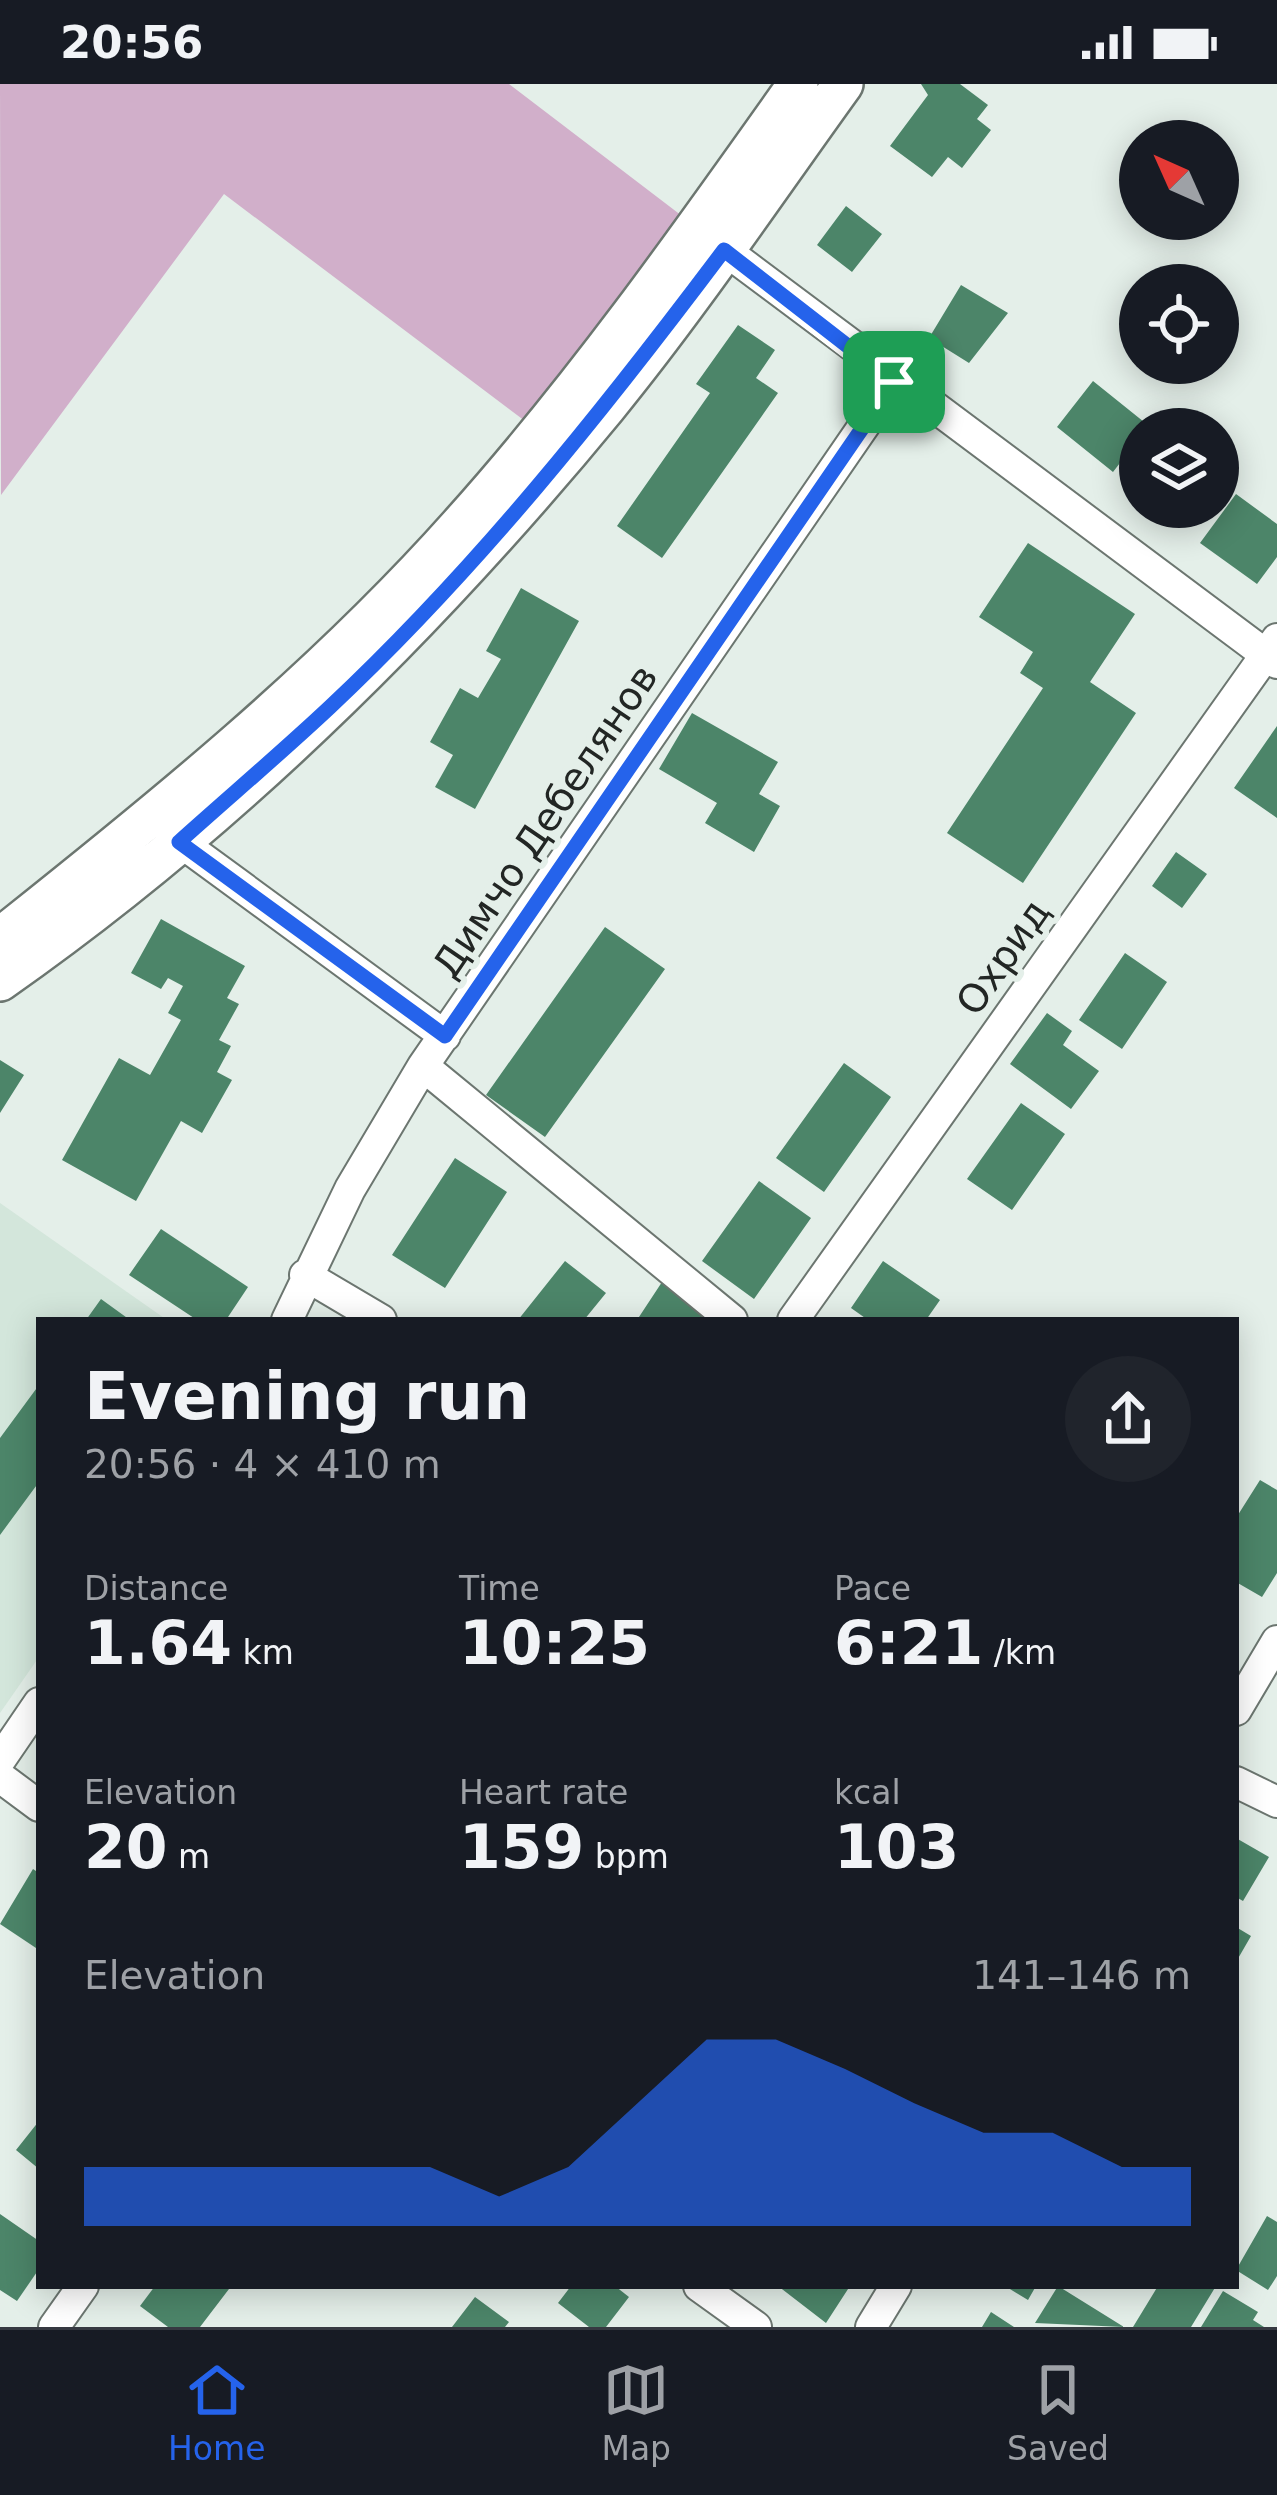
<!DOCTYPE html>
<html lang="en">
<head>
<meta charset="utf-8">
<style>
	body { margin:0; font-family:"DejaVu Sans",sans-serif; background:#20242c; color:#f1f3f6; height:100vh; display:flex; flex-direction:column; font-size:45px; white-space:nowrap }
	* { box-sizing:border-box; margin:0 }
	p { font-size:39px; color:#9ea1a6 }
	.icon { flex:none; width:66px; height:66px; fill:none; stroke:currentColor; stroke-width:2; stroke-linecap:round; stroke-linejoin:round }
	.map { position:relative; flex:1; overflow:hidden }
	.sheet { position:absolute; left:36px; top:1233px; width:1203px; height:972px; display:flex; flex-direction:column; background:#171b24; border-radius:0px; box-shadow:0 6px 30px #0003 }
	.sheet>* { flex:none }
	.needle { width:78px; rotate:315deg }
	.controls { position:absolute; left:1119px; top:36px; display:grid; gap:24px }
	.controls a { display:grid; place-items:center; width:120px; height:120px; border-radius:50%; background:#171b24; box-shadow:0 6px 30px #0003; font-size:60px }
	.pin { position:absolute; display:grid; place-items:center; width:102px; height:102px; color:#fff; margin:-51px; border-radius:24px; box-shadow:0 6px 18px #0006 }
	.round { display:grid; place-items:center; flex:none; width:126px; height:126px; border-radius:63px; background:#20242c }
	.head { display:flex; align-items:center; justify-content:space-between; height:204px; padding:0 48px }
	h1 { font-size:66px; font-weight:700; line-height:90px }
	.stats { display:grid; grid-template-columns:repeat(3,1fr); gap:18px; height:204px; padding:12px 48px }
	.stats div { display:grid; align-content:center }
	.stats b { font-size:60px; font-weight:700 }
	.stats small { font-size:33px; font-weight:400 }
	.stats p { font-size:33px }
	.chart { height:336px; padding:24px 48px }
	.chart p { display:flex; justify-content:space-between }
	.chart svg { width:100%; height:216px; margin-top:12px; fill:#2563eb; opacity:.7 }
	.status { display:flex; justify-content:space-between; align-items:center; height:84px; padding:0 60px; background:#171b24; direction:ltr }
	.status svg { height:33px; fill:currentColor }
	.menu { display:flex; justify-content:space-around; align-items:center; height:168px; border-top:3px solid #363941; background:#171b24; font-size:33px; color:#9ea1a6 }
	.menu a { display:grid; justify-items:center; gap:6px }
	.menu .selected { color:#2563eb }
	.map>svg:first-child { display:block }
	.built { fill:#d3e6db }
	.green { fill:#d1afca }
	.building { fill:#4c8569 }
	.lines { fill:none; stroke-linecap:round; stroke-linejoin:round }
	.minor-casing { stroke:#6c7670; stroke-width:34 }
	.tertiary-casing { stroke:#6c7670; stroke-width:44 }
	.minor { stroke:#fff; stroke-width:30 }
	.tertiary { stroke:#fff; stroke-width:39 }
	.route-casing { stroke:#fff; stroke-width:24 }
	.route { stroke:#2563eb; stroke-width:15 }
	.labels { text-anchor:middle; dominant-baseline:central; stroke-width:12; stroke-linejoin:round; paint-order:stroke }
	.street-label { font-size:39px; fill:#222624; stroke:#e4efe9 }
</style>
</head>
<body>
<div class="status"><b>20:56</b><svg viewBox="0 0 49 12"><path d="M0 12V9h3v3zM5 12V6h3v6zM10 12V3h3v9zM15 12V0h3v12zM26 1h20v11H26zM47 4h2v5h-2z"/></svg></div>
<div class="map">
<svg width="1277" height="2243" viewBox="0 0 1277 2243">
	<rect width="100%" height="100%" fill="#e4efe9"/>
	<!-- built -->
	<path class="built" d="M0,1119L167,1236H39V1573L0,1629Z"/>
	<!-- green -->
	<path class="green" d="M0,0H509L686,135L525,337L224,110L1,411Z"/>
	<!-- building -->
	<path class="building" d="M921,0H960L988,21L977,35L991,46L962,84L948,73L932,93L890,62L928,11Z
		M846,122L882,150L852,188L817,161Z
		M961,201L1008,229L969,279L929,254Z
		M738,241L775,266L756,294L778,309L662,474L617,442L710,309L696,300Z
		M1093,297L1149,342L1140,345V353L1113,388L1057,343Z
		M1236,410L1277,440V473L1257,500L1200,459Z
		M1028,459L1135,530L1090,598L1136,629L1023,799L947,749L1043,604L1020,589L1033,568L979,533Z
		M521,504L579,537L475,725L435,703L453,671L430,658L460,604L478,614L501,575L486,567Z
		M692,629L778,678L759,710L780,722L754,768L705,739L717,719L659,685Z
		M1277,642V734L1234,704Z
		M1176,768L1207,790L1182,824L1152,802Z
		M161,835L245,882L227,914L239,920L219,956L231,962L217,988L232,996L202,1049L181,1037L136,1117L62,1076L119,974L150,991L181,936L168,929L183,902L168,894L161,905L131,889Z
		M605,843L665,885L545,1053L486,1011Z
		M1125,869L1167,898L1122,965L1079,936Z
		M1047,929L1072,947L1063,961L1099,987L1071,1025L1010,980Z
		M0,976L24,991L0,1029Z
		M844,979L891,1013L824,1108L776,1074Z
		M1021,1019L1065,1050L1012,1126L967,1095Z
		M455,1074L507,1108L445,1204L392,1171Z
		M759,1097L811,1134L754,1215L702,1177Z
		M161,1145L248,1203L226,1236H197L129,1191Z
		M565,1177L606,1209L584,1236H518Z
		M883,1177L940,1216L926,1236H868L851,1224Z
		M662,1198L709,1236H637Z
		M101,1215L130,1236H86Z
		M39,1301V1398L0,1451V1354Z
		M1260,1396L1277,1406V1489L1262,1513L1236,1498V1434Z
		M1236,1754L1269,1773L1243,1817L1236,1813Z
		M33,1785L39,1789V1866L0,1840Z
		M1236,1843L1251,1852L1236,1878Z
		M39,2037V2085L16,2066Z
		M0,2130L39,2157V2185L17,2217L0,2206Z
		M1267,2132L1277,2138V2192L1268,2206L1236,2186Z
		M155,2202H225L229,2205L200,2243H168L140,2222Z
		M571,2202H615L629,2213L606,2243H589L558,2219Z
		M778,2202H850L826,2239Z
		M1005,2202H1036L1028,2216Z
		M1058,2202L1124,2243L1035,2239Z
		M1158,2202H1216L1191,2243H1133Z
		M1223,2207L1258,2228L1253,2236L1264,2243H1201Z
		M475,2213L509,2238L505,2243H452Z
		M991,2228L1014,2243H982Z"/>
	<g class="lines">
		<defs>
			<path id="minor" d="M710,155L1277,579
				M179,757L445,952
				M423,982L732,1236
				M305,1191L381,1236
				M287,1236L350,1105L423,982L894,298
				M793,1236L1277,555
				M1236,1626L1277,1557
				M0,1676L39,1619
				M0,1693L39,1722
				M1236,1698L1277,1718
				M699,2202L756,2243
				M54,2243L83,2202
				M871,2243L896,2202"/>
			<path id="tertiary" d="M0,854C160,727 324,594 460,441C584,303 691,151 798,0
				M0,897C227,738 430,537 606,323C690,220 765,108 843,0"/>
		</defs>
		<!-- minor casing -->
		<use href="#minor" class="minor-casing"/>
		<!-- tertiary casing -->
		<use href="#tertiary" class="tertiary-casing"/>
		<!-- minor -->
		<use href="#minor" class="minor"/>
		<!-- tertiary -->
		<use href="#tertiary" class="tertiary"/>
	</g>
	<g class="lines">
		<defs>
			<path id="route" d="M724,166L894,298L445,952L179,758C229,713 281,669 330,623C477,485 603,327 724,166Z"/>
		</defs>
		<!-- route casing -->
		<use href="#route" class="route-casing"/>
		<!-- route -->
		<use href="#route" class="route"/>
	</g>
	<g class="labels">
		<!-- street labels -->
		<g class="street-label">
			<text transform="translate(545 737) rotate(-56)">Димчо Дебелянов</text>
			<text transform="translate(1003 873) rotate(-55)">Охрид</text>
		</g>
	</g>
</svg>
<div class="controls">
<a><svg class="needle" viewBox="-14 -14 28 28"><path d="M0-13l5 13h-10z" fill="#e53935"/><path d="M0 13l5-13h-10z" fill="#9ea1a6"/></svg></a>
<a><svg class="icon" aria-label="locate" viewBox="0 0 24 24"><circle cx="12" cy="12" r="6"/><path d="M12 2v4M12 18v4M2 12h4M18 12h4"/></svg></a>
<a><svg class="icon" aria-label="layers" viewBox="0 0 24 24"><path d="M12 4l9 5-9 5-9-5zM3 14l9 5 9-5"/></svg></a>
</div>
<div class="pin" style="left:894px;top:298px;background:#1e9e55"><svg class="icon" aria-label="arrive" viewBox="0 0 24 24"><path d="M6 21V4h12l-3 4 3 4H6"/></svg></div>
<section class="sheet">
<div class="head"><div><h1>Evening run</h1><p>20:56 · 4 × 410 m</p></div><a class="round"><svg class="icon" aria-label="share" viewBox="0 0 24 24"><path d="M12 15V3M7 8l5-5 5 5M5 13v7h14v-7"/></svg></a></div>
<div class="stats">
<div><p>Distance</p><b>1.64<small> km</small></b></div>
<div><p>Time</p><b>10:25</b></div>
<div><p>Pace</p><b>6:21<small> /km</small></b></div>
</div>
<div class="stats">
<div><p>Elevation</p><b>20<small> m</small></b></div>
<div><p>Heart rate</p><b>159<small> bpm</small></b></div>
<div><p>kcal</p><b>103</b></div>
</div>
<div class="chart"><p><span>Elevation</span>141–146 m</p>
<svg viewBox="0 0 160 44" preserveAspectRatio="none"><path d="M0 44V32L10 32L20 32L30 32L40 32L50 32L60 38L70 32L80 19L90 6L100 6L110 12L120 19L130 25L140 25L150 32L160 32V44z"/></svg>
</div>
</section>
</div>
<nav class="menu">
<a class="selected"><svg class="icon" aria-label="home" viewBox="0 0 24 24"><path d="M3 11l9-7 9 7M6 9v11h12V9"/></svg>Home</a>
<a><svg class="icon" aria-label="map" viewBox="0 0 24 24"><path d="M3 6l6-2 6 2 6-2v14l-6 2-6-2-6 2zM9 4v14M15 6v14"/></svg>Map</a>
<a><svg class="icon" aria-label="saved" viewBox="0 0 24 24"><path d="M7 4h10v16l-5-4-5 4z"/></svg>Saved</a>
</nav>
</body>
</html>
